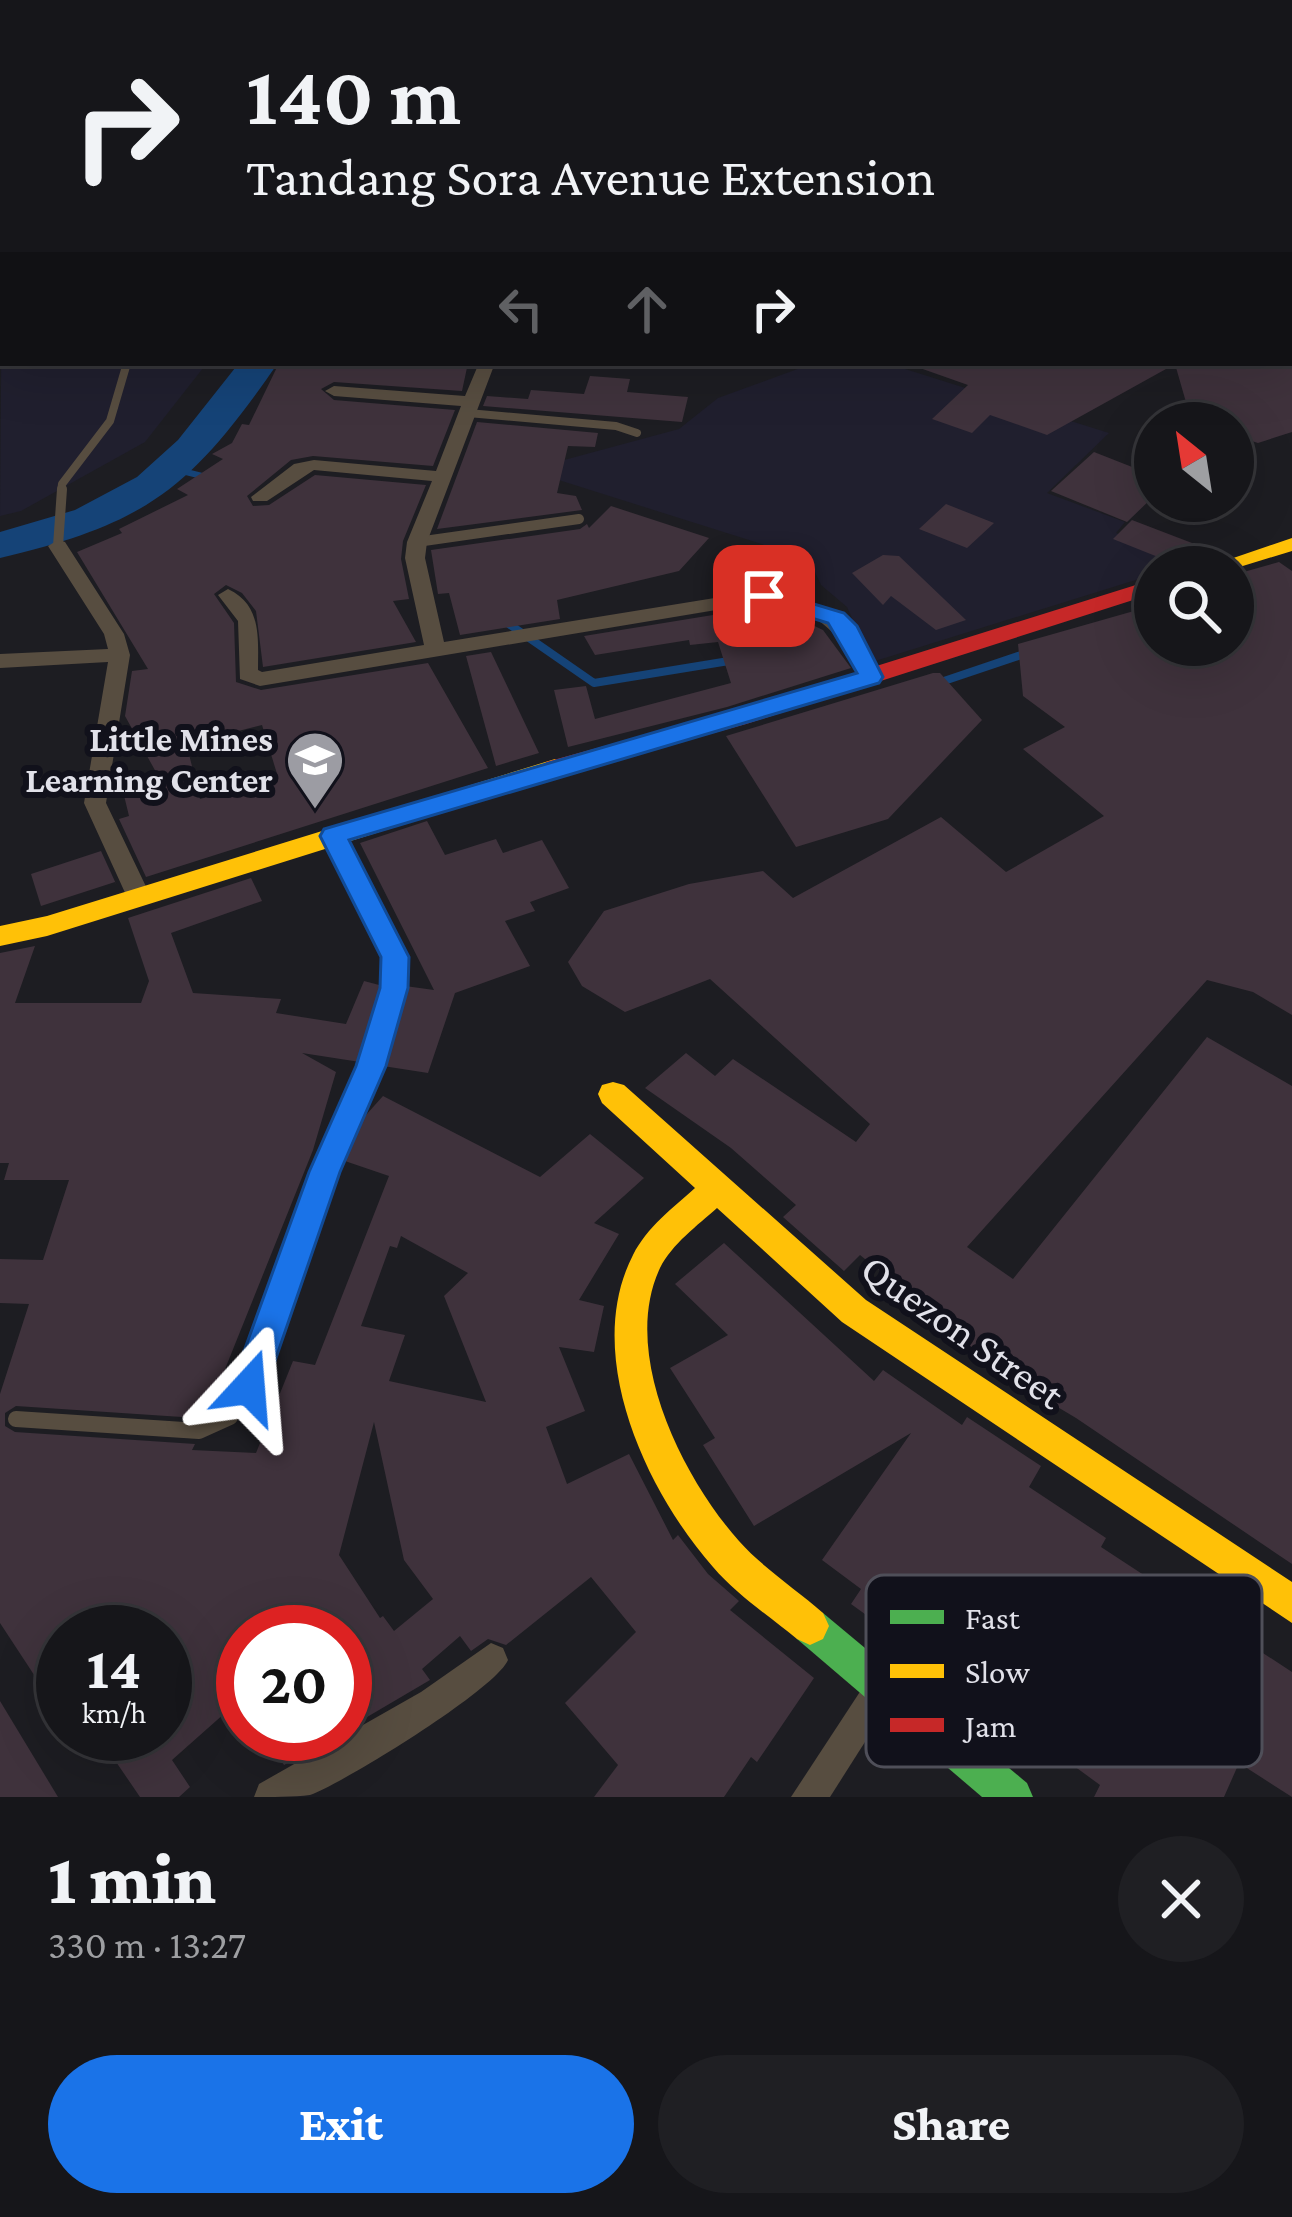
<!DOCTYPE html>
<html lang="en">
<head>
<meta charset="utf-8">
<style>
	:root { --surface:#16161a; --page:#1f1f23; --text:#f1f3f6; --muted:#9e9fa2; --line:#353539; --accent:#1a73e8 }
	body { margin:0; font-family:"Crimson Pro",serif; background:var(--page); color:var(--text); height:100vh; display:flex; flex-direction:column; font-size:45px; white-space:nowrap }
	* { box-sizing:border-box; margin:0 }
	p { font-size:39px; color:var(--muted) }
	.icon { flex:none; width:66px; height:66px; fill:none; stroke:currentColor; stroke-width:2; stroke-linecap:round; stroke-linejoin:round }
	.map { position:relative; height:1797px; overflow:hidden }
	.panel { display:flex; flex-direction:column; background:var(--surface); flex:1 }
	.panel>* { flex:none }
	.guide { position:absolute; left:0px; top:0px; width:1293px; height:366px; box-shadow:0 12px 48px #0002,0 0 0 3px var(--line); background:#16161a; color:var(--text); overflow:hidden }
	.needle { width:78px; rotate:330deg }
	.tools { position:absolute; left:1134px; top:402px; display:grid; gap:24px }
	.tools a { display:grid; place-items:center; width:120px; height:120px; border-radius:50%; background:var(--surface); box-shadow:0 12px 48px #0002,0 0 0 3px var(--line); font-size:60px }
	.speed { position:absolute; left:36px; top:1605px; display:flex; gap:24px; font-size:60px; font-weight:700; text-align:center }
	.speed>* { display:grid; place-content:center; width:156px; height:156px; border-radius:50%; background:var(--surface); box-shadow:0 12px 48px #0002,0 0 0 3px var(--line); line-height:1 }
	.speed small { font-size:30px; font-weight:400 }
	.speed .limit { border:18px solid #d22; background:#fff; color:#111 }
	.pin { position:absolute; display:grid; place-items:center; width:102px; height:102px; color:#fff; margin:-51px; border-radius:24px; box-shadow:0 6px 18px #0006 }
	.me { position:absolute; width:132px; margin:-66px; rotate:19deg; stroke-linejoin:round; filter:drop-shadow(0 0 9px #0008) }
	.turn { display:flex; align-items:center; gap:42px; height:252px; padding:0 48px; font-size:54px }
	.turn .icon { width:156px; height:156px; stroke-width:2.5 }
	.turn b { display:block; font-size:84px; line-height:102px }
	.lanes { display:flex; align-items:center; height:114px; padding:0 48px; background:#0003; justify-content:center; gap:60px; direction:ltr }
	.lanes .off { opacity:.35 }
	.round { display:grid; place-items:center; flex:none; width:126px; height:126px; border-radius:63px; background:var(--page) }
	.headline { display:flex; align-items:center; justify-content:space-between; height:204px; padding:0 48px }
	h1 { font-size:72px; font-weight:800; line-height:90px }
	.button { display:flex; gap:24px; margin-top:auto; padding:24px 48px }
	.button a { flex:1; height:138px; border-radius:72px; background:var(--accent); color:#fff; font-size:48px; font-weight:800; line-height:138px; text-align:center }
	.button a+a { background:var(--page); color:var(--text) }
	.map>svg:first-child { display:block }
	.built { fill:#201f2e }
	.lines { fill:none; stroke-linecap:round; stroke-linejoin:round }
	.stream-far1 { stroke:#154377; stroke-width:6 }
	.stream { stroke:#154377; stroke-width:8 }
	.river { fill:#154377; fill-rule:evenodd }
	.building { fill:#3f323c; fill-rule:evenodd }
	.lane-far3 { stroke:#574d40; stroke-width:8 }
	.lane-far2 { stroke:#574d40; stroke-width:10 }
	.lane-far1 { stroke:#574d40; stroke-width:14 }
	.lane { stroke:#574d40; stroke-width:16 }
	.street { fill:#574d40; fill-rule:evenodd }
	.fast { fill:#4caf50; fill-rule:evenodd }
	.slow { fill:#ffc107; fill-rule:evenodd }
	.jam { fill:#c62828; fill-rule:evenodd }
	.route { fill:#1a73e8; stroke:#114b97; stroke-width:3 }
	.labels { text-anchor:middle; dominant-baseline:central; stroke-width:12; stroke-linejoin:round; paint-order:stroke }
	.poi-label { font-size:36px; font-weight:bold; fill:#e1e1e9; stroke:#11111b; text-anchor:end }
	.near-street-label { font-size:42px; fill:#e1e1e9; stroke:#11111b }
	.key { fill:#11111b; stroke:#4f4f59; stroke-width:3 }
	.key-label { font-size:33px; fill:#e1e1e9 }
</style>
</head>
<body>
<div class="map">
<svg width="1292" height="1797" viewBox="0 0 1292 1797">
	<rect width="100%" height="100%" fill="#1d1d22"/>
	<!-- built -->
	<g class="built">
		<polygon points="3,126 3,363 207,363 145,442 21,511 0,516"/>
		<polygon points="814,363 886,363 1109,433 1047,493 1125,522 1116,533 1145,544 1156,534 1222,559 1185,567 1155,567 1155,574 872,662 847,607 821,585 809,559 527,470 679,429 718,398"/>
	</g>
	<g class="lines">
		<!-- stream-far1 -->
		<polyline class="stream-far1" points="174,469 210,478"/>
		<!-- stream -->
		<g class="stream">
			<polyline points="503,620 594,683 735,660"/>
			<polyline points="938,683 1030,652"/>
		</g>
		<!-- river -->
		<g class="river">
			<polygon points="317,0 351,0 353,3 319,3"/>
			<path d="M239 363H278C191 488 149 523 0 558V532L75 510 137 477 178 440Z"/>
		</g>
	</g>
	<!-- building -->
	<g class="building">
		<path d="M279 363H468L462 391 334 382 321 389 334 400 455 410 433 466 313 456 291 460 247 496 253 506 269 505 315 475 426 485 403 541 401 559 409 599 393 601 416 642 263 667 256 611 242 593 226 585 214 594 234 623 236 682 261 690 428 663 488 768 146 877 119 819 129 816 121 783 157 774 125 716 132 671 148 669 77 552 122 533 119 529 188 495 177 489 223 459 212 454 232 443 242 424 249 425ZM262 725 278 777 200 799 188 750 201 746 199 741Z"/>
		<polygon points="917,363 1292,363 1292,432 1258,443 1233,435 1233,423 1192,423 1175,364 1047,435 990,415 972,433 932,419 968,385 917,367"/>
		<polygon points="590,376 630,379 627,392 688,397 682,422 483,406 487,396 528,399 531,390 584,394"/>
		<polygon points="477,422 598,433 595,447 568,446 557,493 576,496 582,510 437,529"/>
		<polygon points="1094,452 1155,476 1155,495 1127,522 1051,491"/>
		<polygon points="946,504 994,523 967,548 919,529"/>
		<polygon points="611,506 709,538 679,571 557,600 560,619 460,635 449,593 438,594 431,550 580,529 587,524 589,528"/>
		<polygon points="1132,520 1205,548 1183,567 1113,539"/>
		<polygon points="883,555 899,556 966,620 936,630 891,596 883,605 852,573"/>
		<polygon points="1279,562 1292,571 1292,1015 1253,992 1207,980 967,1247 1013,1279 1207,1037 1292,1086 1292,1564 1076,1418 994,1369 997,1365 929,1317 932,1313 860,1255 844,1271 783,1217 796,1205 731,1148 645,1088 686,1053 715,1076 733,1059 856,1142 870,1124 710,979 625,1012 582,986 568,962 604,911 689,884 763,871 793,898 941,817 1006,872 1104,816 1023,749 1065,727 1023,696 1018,644 1155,605 1155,645 1233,645 1233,575"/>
		<polygon points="762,607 731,643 785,612 823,630 851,668 727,707 568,747 554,690 586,686 595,719 731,683 718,642 690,645 689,640 595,655 584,636"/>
		<polygon points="491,652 539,753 496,766 466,656"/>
		<polygon points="933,673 940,673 982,720 888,819 796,847 726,736"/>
		<polygon points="427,821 445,855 496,839 503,853 542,840 569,888 530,902 535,911 505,921 530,966 455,993 428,1073 383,1066 405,986 434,990 360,843"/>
		<polygon points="101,851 117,886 115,882 41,906 31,874"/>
		<path d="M251 878 262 901 171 933 193 993 281 999 276 1013 346 1024 364 981 383 986 360 1062 302 1053 336 1072 313 1150 207 1414 197 1418 16 1406 5 1413V1426L15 1432 195 1444 192 1450 256 1453 293 1361 315 1365 389 1176 342 1160 357 1125 383 1096 540 1177 590 1134 644 1178 594 1223 619 1234 579 1300 604 1306 594 1352 559 1347 585 1411 546 1427 567 1484 629 1454 673 1540 678 1535 708 1574 739 1601 730 1610 814 1678 757 1762 751 1757 724 1797H594L618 1765 565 1703 636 1632 591 1577 506 1645 488 1639 471 1651 460 1636 422 1669 430 1680 345 1730V1632H243V1697L172 1760 190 1787 179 1797H140L97 1734H165V1632H63V1719L0 1623V1394L29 1304 0 1303V1259L43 1260 69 1180H4L9 1163H0V953L35 946 15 1003H141L149 981 128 918ZM401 1236 468 1273 444 1296 486 1402 389 1381 405 1335 361 1326 390 1246 397 1248ZM374 1422 404 1560 433 1599 394 1631 383 1616 380 1618 339 1555Z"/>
		<path d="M724 1243 874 1381 883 1370 962 1425 967 1417 1041 1466 1029 1487 1106 1538 1101 1547 1292 1672V1797L1239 1763 1224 1797H1094L1100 1785 1010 1719 996 1744 916 1677 927 1659 851 1604 861 1589 822 1560 911 1433 754 1526 703 1445 715 1438 670 1368 728 1335 675 1284ZM1061 1626 1105 1657 1101 1663 1145 1694 1122 1741 1033 1677Z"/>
		<polygon points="0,1701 58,1797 0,1797"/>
		<polygon points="266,1734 338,1734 284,1765"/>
	</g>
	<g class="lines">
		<!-- lane-far3 -->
		<g class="lane-far3">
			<polyline points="0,223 3,217"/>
			<polyline points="468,413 616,426 637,433"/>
			<polyline points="61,492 62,484 110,421 127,363"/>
		</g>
		<!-- lane-far2 -->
		<g class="lane-far2">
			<polyline points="417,542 579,519"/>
			<polyline points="58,546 62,489"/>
		</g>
		<!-- lane-far1 -->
		<polyline class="lane-far1" points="293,1262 324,1172 371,1066 394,988 395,957 333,835"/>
		<!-- lane -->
		<polyline class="lane" points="16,1419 199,1431 230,1417 249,1387 294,1259"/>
		<!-- street -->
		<g class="street">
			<polygon points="79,0 92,0 94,3 81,3"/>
			<polygon points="892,0 905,0 890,3"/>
			<rect x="1095" y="0" width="12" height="3"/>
			<rect x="1160" y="0" width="12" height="3"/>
			<polygon points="1230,0 1242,0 1243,3 1231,3"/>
			<rect x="1290" y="9" width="2" height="8"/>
			<polygon points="1292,38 1292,46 1290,47 1290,39"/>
			<polygon points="0,85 3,86 3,94 0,93"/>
			<polygon points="3,116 3,125 0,126 0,117"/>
			<rect x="1290" y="181" width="2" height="9"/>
			<polygon points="1290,239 1292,240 1292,250 1290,249"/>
			<path d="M479 363H495L427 542 425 558 444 642 764 590 839 614 857 634 881 677 878 682H864C830 624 831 619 764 602L260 686 240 679 238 621 218 595 228 589C262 605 258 638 258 670L262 672 424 645 405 558 407 542 432 481 314 470 267 501H253L251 497 294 464 314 460 436 471 461 406 334 396 325 391 334 386 465 396Z"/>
			<polygon points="58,540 65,542 124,634 130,655 106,803 151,897 139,906 127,897 84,803 108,662 0,668 0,654 108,649 104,634 48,546"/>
			<path d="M491 1643 503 1648 508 1660C496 1689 344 1783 310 1795 294 1797 270 1797 254 1797L259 1784 421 1692Z"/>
			<polygon points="881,1673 893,1678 898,1690 830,1797 791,1797 869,1678"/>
		</g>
		<!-- fast -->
		<polygon class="fast" points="810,1607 823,1613 1027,1783 1033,1797 982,1797 797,1639 791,1626 797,1613"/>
		<!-- slow -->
		<g class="slow">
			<polygon points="1292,538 1292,551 1233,569 1207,567"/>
			<polygon points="555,759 567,768 564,774 47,936 0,946 0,926 47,916"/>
			<path d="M613 1082 624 1085 866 1300 1292 1582V1623L842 1322 717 1208C698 1225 672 1244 660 1268 620 1353 682 1477 739 1541 763 1568 796 1589 823 1613L829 1626 823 1639 810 1645 797 1639C769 1616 737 1595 713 1567 646 1491 582 1354 633 1255 647 1227 673 1208 695 1188L602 1103 598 1094 602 1085Z"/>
		</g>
		<!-- jam -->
		<polygon class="jam" points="1155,579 1155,593 746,724 555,777 543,768 546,762 729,712"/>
	</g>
	<!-- route -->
	<polygon class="route" points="764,589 844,613 857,626 883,677 879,683 349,840 409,957 408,988 386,1066 340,1172 266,1387 261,1399 249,1404 236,1399 231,1387 309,1172 356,1066 380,988 381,957 320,836 324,829 857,673 828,623 756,601 756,591"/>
	<!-- icons -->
	<defs>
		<g id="school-pin" transform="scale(3)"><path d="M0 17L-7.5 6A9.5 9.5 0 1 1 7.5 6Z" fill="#9c9ca3" stroke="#11111b"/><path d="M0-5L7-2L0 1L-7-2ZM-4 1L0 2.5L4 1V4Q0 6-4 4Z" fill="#fff"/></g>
	</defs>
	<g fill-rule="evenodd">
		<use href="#school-pin" x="315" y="760"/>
	</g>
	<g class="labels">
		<!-- poi labels -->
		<g class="poi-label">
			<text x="273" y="739">Little Mines<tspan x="273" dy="41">Learning Center</tspan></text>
		</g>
		<!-- near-street labels -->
		<g class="near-street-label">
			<text transform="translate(963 1331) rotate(35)">Quezon Street</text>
		</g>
	</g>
	<!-- legend -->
	<rect x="866" y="1575" width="396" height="192" rx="18" class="key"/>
	<rect x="890" y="1610" width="54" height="14" fill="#4caf50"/>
	<rect x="890" y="1664" width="54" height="14" fill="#ffc107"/>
	<rect x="890" y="1718" width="54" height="14" fill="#c62828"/>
	<g class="key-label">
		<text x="965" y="1629">Fast</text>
		<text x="965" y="1683">Slow</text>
		<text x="965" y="1737">Jam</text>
	</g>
</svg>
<div class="tools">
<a><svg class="needle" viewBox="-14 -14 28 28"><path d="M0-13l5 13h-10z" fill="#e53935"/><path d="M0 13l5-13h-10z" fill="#9e9fa2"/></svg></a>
<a><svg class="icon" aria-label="search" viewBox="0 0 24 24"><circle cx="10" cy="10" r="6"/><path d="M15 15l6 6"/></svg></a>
</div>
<div class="speed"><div>14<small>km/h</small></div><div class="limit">20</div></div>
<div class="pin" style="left:764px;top:596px;background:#d93025"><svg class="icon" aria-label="arrive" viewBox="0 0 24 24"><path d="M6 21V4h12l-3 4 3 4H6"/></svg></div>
<svg class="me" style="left:249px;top:1387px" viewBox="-20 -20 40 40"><path d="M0-17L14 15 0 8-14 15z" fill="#1a73e8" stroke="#fff" stroke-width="4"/></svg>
<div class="guide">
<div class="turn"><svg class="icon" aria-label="right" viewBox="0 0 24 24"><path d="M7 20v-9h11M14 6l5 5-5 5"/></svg><div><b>140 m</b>Tandang Sora Avenue Extension</div></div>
<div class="lanes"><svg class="icon off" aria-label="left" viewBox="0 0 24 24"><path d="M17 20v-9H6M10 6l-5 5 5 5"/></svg><svg class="icon off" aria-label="ahead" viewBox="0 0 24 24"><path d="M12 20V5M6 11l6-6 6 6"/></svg><svg class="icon" aria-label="right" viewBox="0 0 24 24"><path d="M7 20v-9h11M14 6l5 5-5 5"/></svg></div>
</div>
</div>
<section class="panel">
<div class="headline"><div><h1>1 min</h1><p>330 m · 13:27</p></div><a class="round"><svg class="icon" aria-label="close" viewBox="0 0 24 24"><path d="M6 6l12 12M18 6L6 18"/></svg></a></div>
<div class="button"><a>Exit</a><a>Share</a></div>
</section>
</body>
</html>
